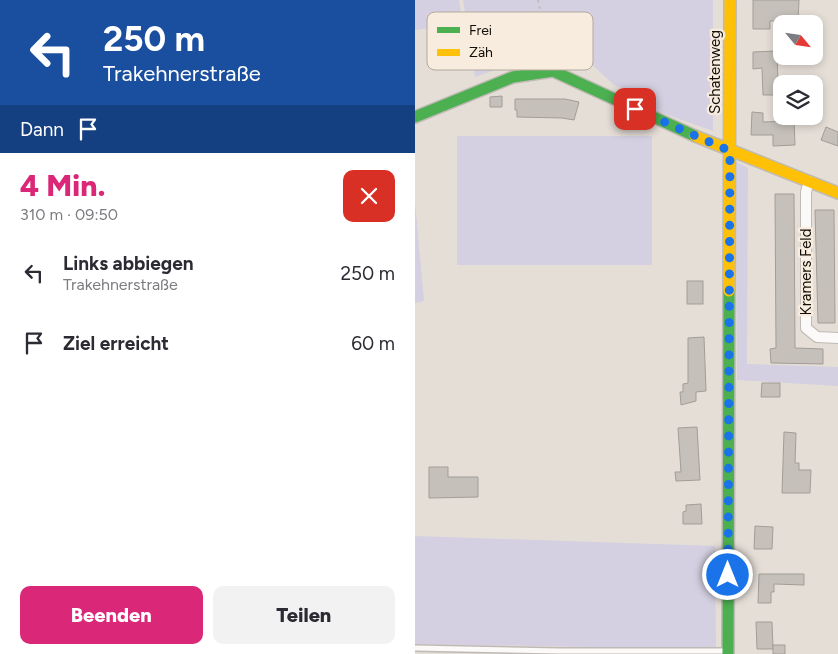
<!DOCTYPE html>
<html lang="de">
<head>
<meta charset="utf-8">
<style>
	:root { --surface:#fff; --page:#f2f2f3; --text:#2b2b33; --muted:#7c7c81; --accent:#db2777 }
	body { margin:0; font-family:Figtree,sans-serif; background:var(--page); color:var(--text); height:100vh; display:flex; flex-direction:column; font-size:19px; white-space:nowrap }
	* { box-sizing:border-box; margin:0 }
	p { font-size:16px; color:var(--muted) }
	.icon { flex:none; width:28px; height:28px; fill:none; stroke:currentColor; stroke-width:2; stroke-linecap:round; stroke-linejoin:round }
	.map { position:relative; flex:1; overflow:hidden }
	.details { display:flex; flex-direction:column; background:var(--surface); width:415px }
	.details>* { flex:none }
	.top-card { background:#1a4fa0; color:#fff; overflow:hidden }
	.needle { width:32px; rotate:119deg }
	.buttons { position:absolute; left:358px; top:15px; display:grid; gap:10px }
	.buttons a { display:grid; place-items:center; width:50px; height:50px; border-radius:10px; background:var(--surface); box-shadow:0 2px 8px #0003; font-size:25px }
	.pin { position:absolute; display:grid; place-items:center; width:42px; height:42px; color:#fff; margin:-21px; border-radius:10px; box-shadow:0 2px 8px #0006 }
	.me { position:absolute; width:55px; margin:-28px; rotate:0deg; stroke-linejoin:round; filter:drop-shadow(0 0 4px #0008) }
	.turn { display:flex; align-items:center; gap:18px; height:105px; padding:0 20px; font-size:22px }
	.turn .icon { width:65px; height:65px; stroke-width:2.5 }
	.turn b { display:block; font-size:35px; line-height:42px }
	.then { display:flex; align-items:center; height:48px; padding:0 20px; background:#0003; gap:10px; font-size:19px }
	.round { display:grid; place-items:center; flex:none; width:52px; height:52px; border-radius:10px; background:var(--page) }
	.headline { display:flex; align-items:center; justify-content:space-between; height:85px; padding:0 20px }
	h1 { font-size:30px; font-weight:800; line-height:38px; color:var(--accent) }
	.button { display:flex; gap:10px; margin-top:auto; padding:10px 20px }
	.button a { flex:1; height:58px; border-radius:10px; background:var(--accent); color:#fff; font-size:20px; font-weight:800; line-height:58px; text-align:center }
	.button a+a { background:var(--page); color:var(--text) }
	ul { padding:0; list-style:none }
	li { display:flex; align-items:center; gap:15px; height:70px; padding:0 20px }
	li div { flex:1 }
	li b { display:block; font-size:19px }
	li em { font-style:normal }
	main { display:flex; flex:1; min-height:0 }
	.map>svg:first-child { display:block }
	.green { fill:#d4d0e1 }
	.building { fill:#c5c0ba; stroke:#a29d97 }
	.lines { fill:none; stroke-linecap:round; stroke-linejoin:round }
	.lane-casing { stroke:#bfbab5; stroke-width:8 }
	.street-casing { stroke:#bfbab5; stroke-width:12 }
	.fast-casing { stroke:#bfbab5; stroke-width:14 }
	.slow-casing { stroke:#bfbab5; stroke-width:14 }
	.path { stroke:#c0bebb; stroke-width:2; stroke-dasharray:2.5 4; stroke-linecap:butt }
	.lane { stroke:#fbfaf9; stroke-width:5 }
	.street { stroke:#fbfaf9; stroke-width:10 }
	.fast { stroke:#4caf50; stroke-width:11 }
	.slow { stroke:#ffc107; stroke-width:11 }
	.route { stroke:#1a73e8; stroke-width:9; stroke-dasharray:0 16.2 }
	.labels { text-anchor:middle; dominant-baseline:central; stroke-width:4.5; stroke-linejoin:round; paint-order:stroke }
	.street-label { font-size:15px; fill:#120e09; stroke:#f8ecde }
	.key { fill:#f8ecde; stroke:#b3a99e; stroke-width:1 }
	.key-label { font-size:14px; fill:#120e09 }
</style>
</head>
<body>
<main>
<section class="details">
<div class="top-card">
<div class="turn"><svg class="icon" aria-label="left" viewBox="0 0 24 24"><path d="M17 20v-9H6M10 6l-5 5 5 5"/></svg><div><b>250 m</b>Trakehnerstraße</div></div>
<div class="then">Dann<svg class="icon" aria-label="arrive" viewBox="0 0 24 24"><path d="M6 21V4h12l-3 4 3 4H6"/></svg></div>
</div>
<div class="headline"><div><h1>4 Min.</h1><p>310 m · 09:50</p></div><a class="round" style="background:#d93025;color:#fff"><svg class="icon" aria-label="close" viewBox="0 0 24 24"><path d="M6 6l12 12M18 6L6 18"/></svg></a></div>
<ul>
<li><svg class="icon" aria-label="left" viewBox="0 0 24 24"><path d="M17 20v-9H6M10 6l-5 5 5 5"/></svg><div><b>Links abbiegen</b><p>Trakehnerstraße</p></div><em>250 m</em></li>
<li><svg class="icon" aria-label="arrive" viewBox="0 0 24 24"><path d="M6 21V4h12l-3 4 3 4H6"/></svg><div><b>Ziel erreicht</b></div><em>60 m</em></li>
</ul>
<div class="button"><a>Beenden</a><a>Teilen</a></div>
</section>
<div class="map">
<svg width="423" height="654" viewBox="0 0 423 654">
	<rect width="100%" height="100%" fill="#e5ded7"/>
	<!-- green -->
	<g class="green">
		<polygon points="0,0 44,0 48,24 0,30"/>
		<polygon points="48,0 298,0 298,131 239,110 233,97 199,85 159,48 132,52 60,77"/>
		<rect x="42" y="136" width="195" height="129"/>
		<polygon points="320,161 333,168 332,364 423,367 423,386 322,380"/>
		<polygon points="0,202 9,301 0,303"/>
		<polygon points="0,536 300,546 301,647 287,649 0,644"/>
	</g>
	<!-- building -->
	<g class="building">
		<polygon points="338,0 384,0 383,21 355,21 355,29 338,29"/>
		<polygon points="362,51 363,82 360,82 361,95 348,95 347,68 338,69 338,52"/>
		<polygon points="87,96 87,107 75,107 75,97"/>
		<polygon points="100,99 150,99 164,102 159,120 147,118 102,117 102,110 100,110"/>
		<polygon points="337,112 348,113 348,122 379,121 380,145 358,146 358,135 336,135"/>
		<polygon points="411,127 423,132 423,146 406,140"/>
		<polygon points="360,194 379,194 380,348 408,349 408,364 356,363 355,349 361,348"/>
		<polygon points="400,210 419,210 420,323 403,323"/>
		<rect x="272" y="281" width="16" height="23"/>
		<polygon points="289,337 291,391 281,392 281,401 266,405 265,392 268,392 268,384 273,383 273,338"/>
		<polygon points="347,383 365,383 365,397 346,397"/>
		<polygon points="282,427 285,480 261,481 260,472 266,472 263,428"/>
		<polygon points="369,432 381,433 380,463 384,463 384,470 396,470 395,493 367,493"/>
		<polygon points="14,467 33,467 33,477 63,477 63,497 14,498"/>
		<polygon points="286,504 287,524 268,524 268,512 271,511 271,505"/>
		<polygon points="340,526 358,527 357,549 339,549"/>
		<polygon points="344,574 389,574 389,585 359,584 359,592 356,592 356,603 343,603"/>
		<polygon points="341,622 357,622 358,649 342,649"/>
		<rect x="358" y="645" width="12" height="9"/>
	</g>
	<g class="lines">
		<!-- lane casing -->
		<g class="lane-casing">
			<polyline id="lane" points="0,648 144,651 312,651"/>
		</g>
		<!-- street casing -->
		<g class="street-casing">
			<polyline id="street" points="394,181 391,192 391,328 402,337 423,338"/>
		</g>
		<!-- fast casing -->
		<g class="fast-casing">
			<g id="fast">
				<polyline points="0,117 98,77 138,71 280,136"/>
				<polyline points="313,654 314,291"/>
			</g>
		</g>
		<!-- slow casing -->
		<g class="slow-casing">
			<g id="slow">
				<polyline points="280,136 423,193"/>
				<polyline points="314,291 315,0"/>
			</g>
		</g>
		<!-- path -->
		<g class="path">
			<polyline points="123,0 135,59"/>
			<polyline points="129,26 158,21 165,24 167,23"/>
		</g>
		<!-- lane -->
		<use href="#lane" class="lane"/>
		<!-- street -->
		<use href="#street" class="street"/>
		<!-- fast -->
		<use href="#fast" class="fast"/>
		<!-- slow -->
		<use href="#slow" class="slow"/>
	</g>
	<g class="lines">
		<!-- route -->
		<polyline class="route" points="220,109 315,151 313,575"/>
	</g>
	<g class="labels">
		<!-- street labels -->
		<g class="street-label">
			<text transform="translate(300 72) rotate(-90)">Schatenweg</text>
			<text transform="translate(391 272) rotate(-90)">Kramers Feld</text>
		</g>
	</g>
	<!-- legend -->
	<rect x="12" y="12" width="166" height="58" rx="8" class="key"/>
	<rect x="22" y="27" width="23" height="6" fill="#4caf50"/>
	<rect x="22" y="49" width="23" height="7" fill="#ffc107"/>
	<g class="key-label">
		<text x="54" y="35">Frei</text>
		<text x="54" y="57">Zäh</text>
	</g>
</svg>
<div class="buttons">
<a><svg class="needle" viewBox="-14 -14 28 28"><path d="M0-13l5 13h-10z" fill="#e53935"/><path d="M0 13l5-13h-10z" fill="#7c7c81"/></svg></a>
<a><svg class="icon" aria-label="layers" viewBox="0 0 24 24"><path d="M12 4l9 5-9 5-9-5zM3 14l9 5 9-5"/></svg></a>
</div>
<div class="pin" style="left:220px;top:109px;background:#d93025"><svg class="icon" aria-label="arrive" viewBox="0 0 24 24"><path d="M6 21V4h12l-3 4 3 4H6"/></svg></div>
<svg class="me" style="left:313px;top:575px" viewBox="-20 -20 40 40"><circle r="17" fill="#1a73e8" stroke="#fff" stroke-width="3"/><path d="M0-11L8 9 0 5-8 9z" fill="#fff"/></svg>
</div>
</main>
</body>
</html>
